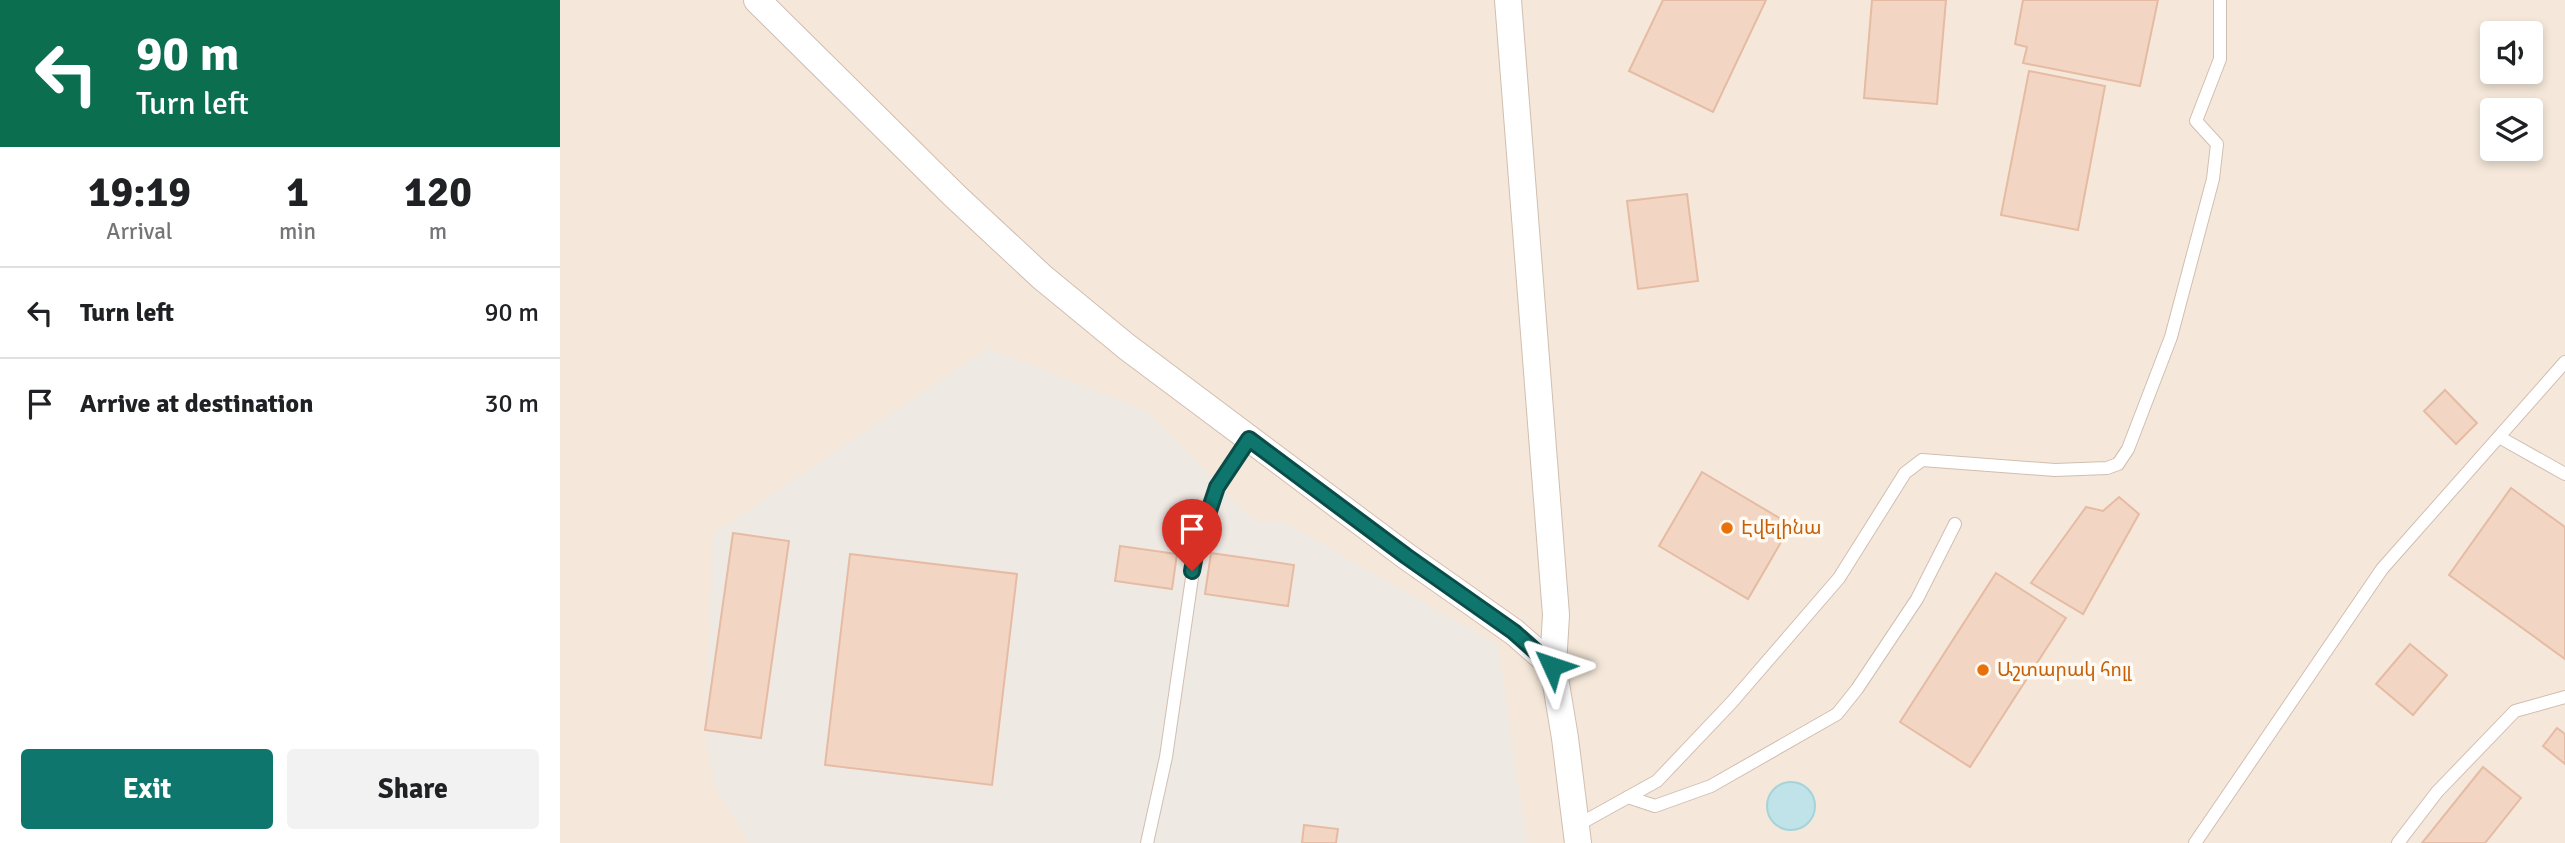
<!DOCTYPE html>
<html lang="en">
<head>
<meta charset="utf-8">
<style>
	:root { --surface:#fff; --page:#f2f2f2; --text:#202124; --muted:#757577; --line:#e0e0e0; --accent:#0f766e }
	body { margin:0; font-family:Signika,"Noto Sans Armenian",sans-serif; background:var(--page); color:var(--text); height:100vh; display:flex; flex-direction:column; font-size:26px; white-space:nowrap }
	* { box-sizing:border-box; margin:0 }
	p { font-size:23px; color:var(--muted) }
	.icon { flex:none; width:38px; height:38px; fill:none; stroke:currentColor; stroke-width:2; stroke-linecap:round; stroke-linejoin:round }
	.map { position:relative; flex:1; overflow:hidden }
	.side { display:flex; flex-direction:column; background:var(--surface); width:560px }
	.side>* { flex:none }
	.hud { background:#0b6e4f; color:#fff; overflow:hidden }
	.controls { position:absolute; left:1920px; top:21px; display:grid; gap:14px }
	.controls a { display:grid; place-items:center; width:63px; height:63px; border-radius:7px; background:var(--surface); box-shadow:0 4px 10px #0003; font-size:35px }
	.pin { position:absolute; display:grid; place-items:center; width:60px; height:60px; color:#fff; margin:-72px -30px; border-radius:50% 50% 50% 0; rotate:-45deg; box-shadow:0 0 7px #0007 }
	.pin .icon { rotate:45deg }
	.me { position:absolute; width:77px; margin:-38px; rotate:312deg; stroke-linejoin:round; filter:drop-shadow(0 0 5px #0008) }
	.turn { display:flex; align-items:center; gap:24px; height:147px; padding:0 21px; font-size:32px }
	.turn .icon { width:91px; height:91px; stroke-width:2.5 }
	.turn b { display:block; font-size:49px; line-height:60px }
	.eta { display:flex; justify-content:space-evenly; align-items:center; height:119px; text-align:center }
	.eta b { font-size:42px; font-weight:700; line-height:49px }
	.primary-button { display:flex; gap:14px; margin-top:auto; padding:14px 21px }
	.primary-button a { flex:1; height:80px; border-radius:7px; background:var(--accent); color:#fff; font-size:28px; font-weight:700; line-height:80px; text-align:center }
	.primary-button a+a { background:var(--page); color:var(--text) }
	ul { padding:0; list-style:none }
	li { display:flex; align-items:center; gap:21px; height:91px; padding:0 21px; border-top:2px solid var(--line) }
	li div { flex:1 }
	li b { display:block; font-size:26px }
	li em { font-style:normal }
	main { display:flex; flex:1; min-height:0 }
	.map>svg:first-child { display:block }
	.residential { fill:#f5e8da; fill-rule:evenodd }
	.industrial { fill:#efe9e4 }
	.water { fill:#bfe3e8; stroke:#a5d3da; stroke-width:2 }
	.building { fill:#f3d5c3; stroke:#e6bba3; stroke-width:2 }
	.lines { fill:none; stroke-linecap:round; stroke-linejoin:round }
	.service-casing { stroke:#d1beb0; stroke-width:14 }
	.minor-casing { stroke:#d1beb0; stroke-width:28 }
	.service { stroke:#fff; stroke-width:12 }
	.minor { stroke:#fff; stroke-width:26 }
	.route-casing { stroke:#0a4d48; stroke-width:18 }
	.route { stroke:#0f766e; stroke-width:12 }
	.food-dot { fill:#e8710a; stroke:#fffaf3; stroke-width:2.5 }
	.labels { text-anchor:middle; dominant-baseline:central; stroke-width:7; stroke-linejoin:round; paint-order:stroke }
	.food-label { font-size:19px; fill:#c56008; stroke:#fffaf3; text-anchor:start }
</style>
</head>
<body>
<main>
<section class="side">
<div class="hud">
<div class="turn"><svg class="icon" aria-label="left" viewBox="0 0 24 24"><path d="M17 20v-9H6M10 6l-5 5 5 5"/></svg><div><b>90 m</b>Turn left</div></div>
</div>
<div class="eta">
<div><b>19:19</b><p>Arrival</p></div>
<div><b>1</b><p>min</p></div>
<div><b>120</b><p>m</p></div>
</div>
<ul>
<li><svg class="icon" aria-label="left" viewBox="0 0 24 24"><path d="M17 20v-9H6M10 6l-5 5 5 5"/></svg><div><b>Turn left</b></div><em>90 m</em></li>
<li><svg class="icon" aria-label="arrive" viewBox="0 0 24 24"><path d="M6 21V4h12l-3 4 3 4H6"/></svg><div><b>Arrive at destination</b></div><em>30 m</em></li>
</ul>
<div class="primary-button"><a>Exit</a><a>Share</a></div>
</section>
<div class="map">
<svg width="2005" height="843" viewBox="0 0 2005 843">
	<rect width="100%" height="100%" fill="#fdf6ec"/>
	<!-- residential -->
	<path class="residential" d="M0 0H2005V843H0ZM1932 33H1970V72H1932ZM1932 110H1970V149H1932Z"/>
	<!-- industrial -->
	<polygon class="industrial" points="428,348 587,411 693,520 724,522 938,645 967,843 189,843 155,787 145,730 153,534"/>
	<!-- water -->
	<circle class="water" cx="1231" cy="806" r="24"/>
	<!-- building -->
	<g class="building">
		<polygon points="1103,0 1206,0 1153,112 1069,71"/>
		<polygon points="1312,0 1386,0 1377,104 1304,98"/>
		<polygon points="1463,0 1598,0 1580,86 1463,63 1467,47 1455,44"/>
		<polygon points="1469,71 1545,86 1518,230 1441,215"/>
		<polygon points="1127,194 1138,281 1078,289 1067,201"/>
		<polygon points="1885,390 1917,423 1896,444 1864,411"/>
		<polygon points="1142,472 1231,525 1188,599 1099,546"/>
		<polygon points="1951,488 2005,527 2005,659 1889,575"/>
		<polygon points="1559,497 1579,514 1523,614 1471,583 1526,507 1543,511"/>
		<polygon points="173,533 229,541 201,738 145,730"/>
		<polygon points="560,546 617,554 612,589 555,581"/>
		<polygon points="651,553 734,565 728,606 645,594"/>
		<polygon points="290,554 457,574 432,785 265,765"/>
		<polygon points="1436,573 1506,618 1410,767 1340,722"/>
		<polygon points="1850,644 1887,675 1853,715 1816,684"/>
		<polygon points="1997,728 2005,734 2005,764 1983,746"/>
		<polygon points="1923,767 1961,798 1925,843 1862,843"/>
		<polygon points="744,825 778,829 776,843 742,843"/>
	</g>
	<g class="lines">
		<!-- service casing -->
		<g class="service-casing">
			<g id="service">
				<polyline points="1939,437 2005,474"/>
				<polyline points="1068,797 1095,806 1151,786 1277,714 1297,689 1357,599 1395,524"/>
				<polyline points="1016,826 1097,781 1172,702 1279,578 1345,473 1362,460 1495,470 1547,468 1558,464 1568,449 1611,337 1653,179 1657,144 1636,121 1660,59 1660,0"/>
				<polyline points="587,843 606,757 636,550 657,487 689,439"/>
				<polyline points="1635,843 1822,569 2005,362"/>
				<polyline points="1838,843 1877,792 1955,711 2005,697"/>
			</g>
		</g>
		<!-- minor casing -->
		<g class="minor-casing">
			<g id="minor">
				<polyline points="197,0 395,196 482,277 567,347 846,556 954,632 993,666"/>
				<polyline points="948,0 996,615 993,666 1005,738 1018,843"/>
			</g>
		</g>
		<!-- service -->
		<use href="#service" class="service"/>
		<!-- minor -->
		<use href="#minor" class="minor"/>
	</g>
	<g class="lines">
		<!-- route casing -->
		<g class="route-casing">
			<polyline id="route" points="632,571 636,550 657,487 689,439 846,556 954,632 992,666"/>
		</g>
		<!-- route -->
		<use href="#route" class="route"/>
	</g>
	<!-- markers -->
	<g class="food-dot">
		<circle cx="1167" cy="528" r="7"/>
		<circle cx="1423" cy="670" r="7"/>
	</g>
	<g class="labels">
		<!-- food labels -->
		<g class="food-label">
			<text x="1181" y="528">Էվելինա</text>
			<text x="1437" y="670">Աշտարակ հոլլ</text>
		</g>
	</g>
</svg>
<div class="controls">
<a><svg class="icon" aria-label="sound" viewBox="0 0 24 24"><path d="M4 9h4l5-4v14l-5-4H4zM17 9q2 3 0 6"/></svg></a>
<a><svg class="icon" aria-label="layers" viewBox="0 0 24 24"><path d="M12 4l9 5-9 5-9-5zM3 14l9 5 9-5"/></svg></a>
</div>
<div class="pin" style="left:632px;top:571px;background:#d93025"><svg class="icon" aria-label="arrive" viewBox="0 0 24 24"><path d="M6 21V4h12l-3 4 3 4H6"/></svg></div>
<svg class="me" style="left:992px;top:666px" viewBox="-20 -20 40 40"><path d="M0-17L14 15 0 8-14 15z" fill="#0f766e" stroke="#fff" stroke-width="4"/></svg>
</div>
</main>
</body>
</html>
